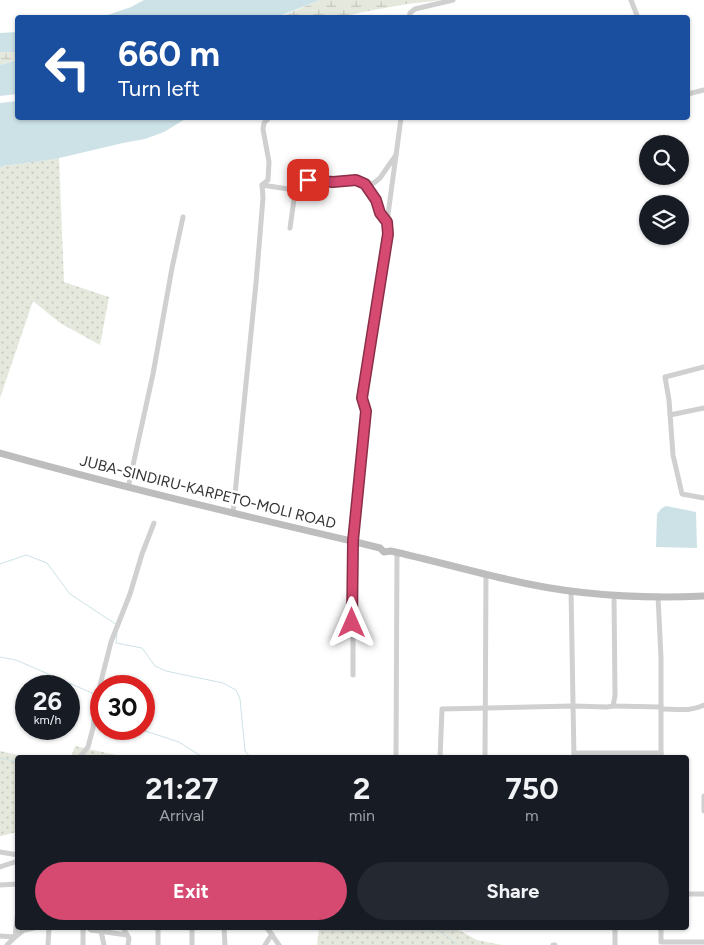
<!DOCTYPE html>
<html lang="en">
<head>
<meta charset="utf-8">
<style>
	:root { --surface:#171b24; --page:#242831; --text:#f1f3f6; --muted:#9ea1a6; --accent:#d64970 }
	body { margin:0; font-family:Figtree,sans-serif; background:var(--page); color:var(--text); height:100vh; display:flex; flex-direction:column; font-size:19px; white-space:nowrap }
	* { box-sizing:border-box; margin:0 }
	p { font-size:16px; color:var(--muted) }
	.icon { flex:none; width:28px; height:28px; fill:none; stroke:currentColor; stroke-width:2; stroke-linecap:round; stroke-linejoin:round }
	.map { position:relative; flex:1; overflow:hidden }
	.sheet { position:absolute; left:15px; top:755px; width:674px; height:175px; display:flex; flex-direction:column; background:var(--surface); border-radius:5px; box-shadow:0 1px 4px #0004 }
	.sheet>* { flex:none }
	.guide { position:absolute; left:15px; top:15px; width:675px; height:105px; border-radius:5px; box-shadow:0 1px 4px #0004; background:#1a4fa0; color:#fff; overflow:hidden }
	.controls { position:absolute; left:639px; top:135px; display:grid; gap:10px }
	.controls a { display:grid; place-items:center; width:50px; height:50px; border-radius:50%; background:var(--surface); box-shadow:0 1px 4px #0004; font-size:25px }
	.speed { position:absolute; left:15px; top:675px; display:flex; gap:10px; font-size:25px; font-weight:700; text-align:center }
	.speed>* { display:grid; place-content:center; width:65px; height:65px; border-radius:50%; background:var(--surface); box-shadow:0 1px 4px #0004; line-height:1 }
	.speed small { font-size:12px; font-weight:400 }
	.speed .limit { border:8px solid #d22; background:#fff; color:#111 }
	.pin { position:absolute; display:grid; place-items:center; width:42px; height:42px; color:#fff; margin:-21px; border-radius:10px; box-shadow:0 2px 8px #0006 }
	.me { position:absolute; width:55px; margin:-28px; rotate:0deg; stroke-linejoin:round; filter:drop-shadow(0 0 4px #0008) }
	.turn { display:flex; align-items:center; gap:18px; height:105px; padding:0 20px; font-size:22px }
	.turn .icon { width:65px; height:65px; stroke-width:2.5 }
	.turn b { display:block; font-size:35px; line-height:42px }
	.eta { display:flex; justify-content:space-evenly; align-items:center; height:85px; text-align:center }
	.eta b { font-size:30px; font-weight:700; line-height:35px }
	.action { display:flex; gap:10px; margin-top:auto; padding:10px 20px }
	.action a { flex:1; height:58px; border-radius:30px; background:var(--accent); color:#fff; font-size:20px; font-weight:700; line-height:58px; text-align:center }
	.action a+a { background:var(--page); color:var(--text) }
	.map>svg:first-child { display:block }
	.grass { fill:url(#grass-dots) }
	.wetland { fill:url(#wetland-marsh) }
	.water { fill:#cce2e7 }
	.lines { fill:none; stroke-linecap:round; stroke-linejoin:round }
	.stream { stroke:#cce2e7; stroke-width:1 }
	.minor { stroke:#d0d0d0; stroke-width:5 }
	.secondary { stroke:#bdbdbd; stroke-width:7 }
	.route-casing { stroke:#8b2f49; stroke-width:12 }
	.route { stroke:#d64970; stroke-width:9 }
	.labels { text-anchor:middle; dominant-baseline:central; stroke-width:5; stroke-linejoin:round; paint-order:stroke }
	.street-label { font-size:15px; fill:#333; stroke:#fff }
</style>
</head>
<body>
<div class="map">
<svg width="704" height="945" viewBox="0 0 704 945">
	<defs>
		<pattern id="grass-dots" width="8" height="8" patternUnits="userSpaceOnUse" patternTransform="scale(1.25)"><rect width="8" height="8" fill="#e5e9dd"/><path d="M2 2h.1M6 6h.1" fill="none" stroke="#c5c8be" stroke-width="1.8" stroke-linecap="round"/></pattern>
		<pattern id="wetland-marsh" width="20" height="14" patternUnits="userSpaceOnUse" patternTransform="scale(1.25)"><rect width="20" height="14" fill="#e5e9dd"/><path d="M1 5h8M5 5V1M11 12h8M15 12V8" fill="none" stroke="#c5c8be"/></pattern>
	</defs>
	<rect width="100%" height="100%" fill="#fff"/>
	<!-- grass -->
	<g class="grass">
		<polygon points="59,158 64,282 109,297 100,345 60,323 33,301 0,398 0,168 3,166"/>
		<polygon points="75,746 125,757 71,758"/>
		<polygon points="0,751 27,757 18,758 17,832 1,836 0,836"/>
		<polygon points="319,928 455,928 477,940 502,945 317,945"/>
	</g>
	<!-- wetland -->
	<g class="wetland">
		<polygon points="320,0 443,0 407,4 358,13 346,17 277,18"/>
		<polygon points="0,52 17,52 17,60 0,65"/>
	</g>
	<!-- water -->
	<g class="water">
		<polygon points="144,0 320,0 277,17 102,17 131,7"/>
		<polygon points="17,32 17,52 0,52 0,33"/>
		<polygon points="17,60 17,94 0,96 0,65"/>
		<polygon points="17,101 18,118 187,118 164,132 145,139 123,143 55,159 3,166 0,168 0,103"/>
		<polygon points="666,506 696,512 697,548 656,547 657,514 662,508"/>
	</g>
	<g class="lines">
		<!-- stream -->
		<g class="stream">
			<polyline points="0,564 26,555 47,563 70,594 117,625"/>
			<polyline points="117,633 116,643 142,648 155,666 166,671 223,683 236,690 240,699 245,751 251,758"/>
			<polyline points="0,657 16,660 92,693 96,696"/>
			<polyline points="139,729 179,742 204,758"/>
			<polyline points="0,758 18,762"/>
			<polyline points="435,928 458,945"/>
		</g>
		<!-- minor -->
		<g class="minor">
			<polyline points="631,0 638,18"/>
			<polyline points="409,18 410,13 415,9 453,0"/>
			<polyline points="688,94 704,90"/>
			<polyline points="365,184 376,200 381,213 387,222"/>
			<polyline points="262,185 288,189 297,178 318,182 333,182 356,180 365,184 374,183 380,178 396,155"/>
			<polyline points="290,228 297,178 296,166"/>
			<polyline points="704,367 665,377 669,400 673,455 682,494 704,498"/>
			<polyline points="670,415 704,408"/>
			<polyline points="128,488 153,374 172,268 183,217"/>
			<polyline points="233,514 256,283 263,198 262,185 268,180 269,162 263,129 264,123 269,118"/>
			<polyline points="571,591 574,758"/>
			<polyline points="658,596 661,658 661,758"/>
			<polyline points="353,675 353,541 366,411 362,397 388,234 387,222 401,118"/>
			<polyline points="613,706 661,707"/>
			<path d="M661 709C675 709 691 712 704 705"/>
			<polyline points="574,753 661,753"/>
			<polyline points="79,758 88,747 93,728 97,697 111,642 130,594 142,554 154,523"/>
			<polyline points="396,758 397,552"/>
			<polyline points="440,758 442,709 573,706 607,707 613,706 615,696 614,595"/>
			<polyline points="485,758 486,574"/>
			<polyline points="704,796 704,811"/>
			<polyline points="0,852 18,855"/>
			<polyline points="0,867 18,861"/>
			<polyline points="0,885 18,884"/>
			<polyline points="686,894 704,894"/>
			<polyline points="89,928 91,930 127,935"/>
			<polyline points="123,928 129,938 128,945"/>
			<polyline points="224,928 225,945"/>
			<polyline points="267,928 279,945"/>
			<polyline points="661,928 661,942 704,942"/>
			<polyline points="101,931 104,945"/>
			<polyline points="0,936 15,937 24,930 34,928"/>
			<polyline points="7,945 15,937 18,909"/>
			<polyline points="48,945 49,928"/>
			<polyline points="83,945 83,928"/>
			<polyline points="158,945 158,928"/>
			<polyline points="192,945 192,928"/>
			<polyline points="265,945 272,934"/>
			<polyline points="553,945 555,945"/>
			<polyline points="615,945 615,928"/>
		</g>
		<!-- secondary -->
		<path class="secondary" d="M0 453C119 486 239 515 360 543L380 548 384 552 391 551C431 560 470 571 510 580 573 595 639 599 704 596"/>
	</g>
	<g class="lines">
		<!-- route casing -->
		<g class="route-casing">
			<polyline id="route" points="308,180 333,182 356,180 365,184 376,200 380,213 387,222 388,234 362,398 366,411 353,541 352,623"/>
		</g>
		<!-- route -->
		<use href="#route" class="route"/>
	</g>
	<g class="labels">
		<!-- street labels -->
		<g class="street-label">
			<text transform="translate(208 492) rotate(14)">JUBA-SINDIRU-KARPETO-MOLI ROAD</text>
		</g>
	</g>
</svg>
<div class="controls">
<a><svg class="icon" aria-label="search" viewBox="0 0 24 24"><circle cx="10" cy="10" r="6"/><path d="M15 15l6 6"/></svg></a>
<a><svg class="icon" aria-label="layers" viewBox="0 0 24 24"><path d="M12 4l9 5-9 5-9-5zM3 14l9 5 9-5"/></svg></a>
</div>
<div class="speed"><div>26<small>km/h</small></div><div class="limit">30</div></div>
<div class="pin" style="left:308px;top:180px;background:#d93025"><svg class="icon" aria-label="arrive" viewBox="0 0 24 24"><path d="M6 21V4h12l-3 4 3 4H6"/></svg></div>
<svg class="me" style="left:352px;top:623px" viewBox="-20 -20 40 40"><path d="M0-17L14 15 0 8-14 15z" fill="#d64970" stroke="#fff" stroke-width="4"/></svg>
<div class="guide">
<div class="turn"><svg class="icon" aria-label="left" viewBox="0 0 24 24"><path d="M17 20v-9H6M10 6l-5 5 5 5"/></svg><div><b>660 m</b>Turn left</div></div>
</div>
<section class="sheet">
<div class="eta">
<div><b>21:27</b><p>Arrival</p></div>
<div><b>2</b><p>min</p></div>
<div><b>750</b><p>m</p></div>
</div>
<div class="action"><a>Exit</a><a>Share</a></div>
</section>
</div>
</body>
</html>
